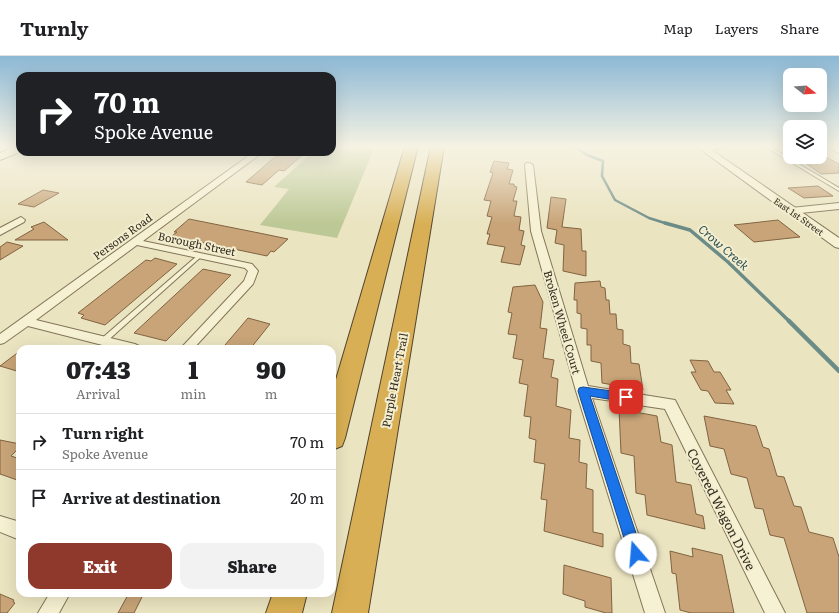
<!DOCTYPE html>
<html lang="en">
<head>
<meta charset="utf-8">
<style>
	:root { --surface:#fff; --page:#f2f2f2; --text:#202124; --muted:#757577; --line:#e0e0e0; --accent:#8f392c }
	body { margin:0; font-family:Literata,serif; background:var(--page); color:var(--text); height:100vh; display:flex; flex-direction:column; font-size:15px; white-space:nowrap }
	* { box-sizing:border-box; margin:0 }
	p { font-size:13px; color:var(--muted) }
	.icon { flex:none; width:22px; height:22px; fill:none; stroke:currentColor; stroke-width:2; stroke-linecap:round; stroke-linejoin:round }
	.map { position:relative; flex:1; overflow:hidden }
	.sheet { position:absolute; left:16px; top:289px; width:320px; height:252px; display:flex; flex-direction:column; background:var(--surface); border-radius:12px; box-shadow:0 4px 16px #0002 }
	.sheet>* { flex:none }
	.hud { position:absolute; left:16px; top:16px; width:320px; height:84px; border-radius:12px; box-shadow:0 4px 16px #0002; background:#202124; color:#fff; overflow:hidden }
	.needle { width:26px; rotate:107deg }
	.buttons { position:absolute; left:783px; top:12px; display:grid; gap:8px }
	.buttons a { display:grid; place-items:center; width:44px; height:44px; border-radius:8px; background:var(--surface); box-shadow:0 4px 16px #0002; font-size:20px }
	.pin { position:absolute; display:grid; place-items:center; width:34px; height:34px; color:#fff; margin:-17px; border-radius:8px; box-shadow:0 2px 6px #0006 }
	.me { position:absolute; width:44px; margin:-22px; rotate:342deg; stroke-linejoin:round; filter:drop-shadow(0 0 3px #0008) }
	.turn { display:flex; align-items:center; gap:14px; height:84px; padding:0 12px; font-size:18px }
	.turn .icon { width:52px; height:52px; stroke-width:2.5 }
	.turn b { display:block; font-size:28px; line-height:34px }
	.eta { display:flex; justify-content:space-evenly; align-items:center; height:68px; text-align:center }
	.eta b { font-size:24px; font-weight:800; line-height:28px }
	.cta { display:flex; gap:8px; margin-top:auto; padding:8px 12px }
	.cta a { flex:1; height:46px; border-radius:12px; background:var(--accent); color:#fff; font-size:16px; font-weight:800; line-height:46px; text-align:center }
	.cta a+a { background:var(--page); color:var(--text) }
	ul { padding:0; list-style:none }
	li { display:flex; align-items:center; gap:12px; height:56px; padding:0 12px; border-top:1px solid var(--line) }
	li div { flex:1 }
	li b { display:block; font-size:15px }
	li em { font-style:normal }
	header { display:flex; align-items:center; gap:24px; box-sizing:border-box; height:56px; padding:0 20px; background:var(--surface); border-bottom:1px solid var(--line) }
	header strong { font-size:19px }
	nav { display:flex; gap:22px; margin-inline-start:auto; font-size:14px }
	.map>svg:first-child { display:block }
	.green { fill:#bcc895 }
	.lines { fill:none; stroke-linecap:round; stroke-linejoin:round }
	.stream-far2 { stroke:#6b8b87; stroke-width:2.5 }
	.stream-far1 { stroke:#6b8b87; stroke-width:3.5 }
	.stream { stroke:#6b8b87; stroke-width:4.5 }
	.building { fill:#c8a478; stroke:#816340 }
	.service-casing { stroke:#837559; stroke-width:2 }
	.minor-casing { stroke:#837559; stroke-width:2 }
	.tertiary-casing { stroke:#837559; stroke-width:2 }
	.secondary-casing { stroke:#65563d; stroke-width:2 }
	.motorway-casing { stroke:#51432e; stroke-width:2 }
	.service { fill:#f7f1d3; fill-rule:evenodd }
	.minor { fill:#f7f1d3; fill-rule:evenodd }
	.tertiary { fill:#f7f1d3; fill-rule:evenodd }
	.secondary { fill:#f7f1d3; fill-rule:evenodd }
	.motorway { fill:#d8af54; fill-rule:evenodd }
	.route { fill:#1a73e8; stroke:#114b97 }
	.labels { text-anchor:middle; dominant-baseline:central; stroke-width:4; stroke-linejoin:round; paint-order:stroke }
	.far-street-label { font-size:9px; fill:#342b1d; stroke:#f3eed0 }
	.street-label { font-size:11px; fill:#342b1d; stroke:#f3eed0 }
	.water-label { font-size:12px; font-style:italic; fill:#2d5053; stroke:#f3eed0 }
	.near-street-label { font-size:13px; fill:#342b1d; stroke:#f3eed0 }
</style>
</head>
<body>
<header>
<strong>Turnly</strong>
<nav><a>Map</a><a>Layers</a><a>Share</a></nav>
</header>
<div class="map">
<svg width="839" height="557" viewBox="0 0 839 557">
	<rect width="100%" height="100%" fill="#ebe4c1"/>
	<!-- green -->
	<polygon class="green" points="332,90 375,90 337,182 260,169 289,133 274,131 313,96 332,96"/>
	<g class="lines">
		<!-- stream-far2 -->
		<polyline class="stream-far2" points="574,90 587,99 603,105 602,120 615,144 649,162 668,168"/>
		<!-- stream-far1 -->
		<polyline class="stream-far1" points="665,167 690,174 728,206 790,266"/>
		<!-- stream -->
		<polyline class="stream" points="789,265 839,315"/>
	</g>
	<!-- building -->
	<g class="building">
		<polygon points="285,96 306,96 284,115 279,114 262,129 246,126 276,100 279,101"/>
		<polygon points="797,101 826,101 839,108 839,117 821,118"/>
		<polygon points="494,105 509,107 507,113 513,114 509,128 514,128 514,130 517,131 513,145 517,145 514,160 521,161 519,174 524,175 521,189 525,190 520,209 501,206 505,191 487,188 490,178 487,178 492,161 487,160 491,145 484,144 493,117 490,116"/>
		<polygon points="818,130 833,140 804,142 788,132"/>
		<polygon points="43,134 59,137 34,151 18,148"/>
		<polygon points="551,141 566,143 562,171 581,173 582,195 586,195 586,220 563,215 564,189 555,187 557,174 547,172"/>
		<polygon points="189,163 264,178 288,183 274,196 271,195 267,200 172,180 177,176 174,176"/>
		<polygon points="778,164 800,181 754,186 734,169"/>
		<polygon points="44,166 68,184 15,184 34,173 31,171"/>
		<polygon points="7,186 23,190 0,204 0,191"/>
		<polygon points="155,202 177,208 105,269 81,262 84,259 78,257 146,204 151,205"/>
		<polygon points="203,213 231,219 166,285 134,277"/>
		<polygon points="600,225 601,231 605,232 606,244 609,244 610,258 616,258 617,273 623,274 623,288 630,290 631,307 639,308 643,334 602,327 601,307 591,305 591,289 587,289 587,273 581,272 581,258 577,257 577,244 574,244 575,227"/>
		<polygon points="535,229 543,246 540,272 547,273 543,302 554,304 551,321 558,323 556,350 571,354 569,382 580,384 579,406 587,408 586,432 593,434 593,476 603,478 603,491 544,475 547,444 541,443 545,408 534,406 536,384 529,382 531,361 524,360 528,329 519,327 523,304 513,302 517,279 508,278 512,257 508,256 513,231"/>
		<polygon points="248,262 270,268 250,293 239,293 225,289"/>
		<polygon points="20,295 20,316 0,310"/>
		<polygon points="690,304 708,305 714,316 720,316 731,334 726,334 734,348 715,347 708,335 701,334 691,316 696,316"/>
		<polygon points="619,353 657,360 661,386 672,389 676,426 691,429 696,458 703,460 705,473 647,459 645,439 636,437 634,400 621,397"/>
		<polygon points="704,360 756,370 763,391 769,393 777,420 784,421 794,450 801,451 809,476 833,482 839,501 839,557 807,557 784,482 770,479 763,453 755,452 747,422 731,418 724,393 710,390"/>
		<polygon points="0,384 20,388 20,391 11,400 20,403 20,425 0,418"/>
		<polygon points="692,492 722,499 734,557 691,557 680,554 676,518 672,517 670,495 693,501"/>
		<polygon points="564,509 611,522 612,557 606,557 585,551 585,545 563,538"/>
		<polygon points="129,537 144,537 134,557 118,557"/>
		<polygon points="0,538 14,544 13,546 15,547 7,557 0,557"/>
	</g>
	<g class="lines">
		<!-- service casing -->
		<g class="service-casing">
			<g id="service">
				<polygon points="764,90 769,90 839,132 839,135"/>
				<polygon points="198,199 200,199 202,200 105,287 101,287 100,285 101,283"/>
			</g>
		</g>
		<!-- minor casing -->
		<g class="minor-casing">
			<g id="minor">
				<path d="M699 90H726C721 94 704 96 698 92Z"/>
				<polygon points="826,90 835,90 839,92 839,97"/>
				<polygon points="254,96 263,96 143,185 252,208 258,215 253,228 193,293 180,293 244,225 248,215 245,212 137,189 36,264 135,288 139,290 141,293 118,293 28,270 4,287 0,288 0,278"/>
				<polygon points="526,107 529,107 533,109 541,175 588,330 675,344 785,557 765,557 665,353 592,342 665,557 645,557 576,335 531,175 525,109"/>
				<polygon points="839,147 839,153 791,158 787,155 791,152"/>
				<polygon points="21,161 25,164 24,166 0,179 0,172"/>
				<polygon points="0,460 20,466 20,484 0,476"/>
				<polygon points="50,537 70,537 59,557 38,557"/>
			</g>
		</g>
		<!-- tertiary casing -->
		<g class="tertiary-casing">
			<polygon id="tertiary" points="696,90 706,90 839,182 839,192 835,191"/>
		</g>
		<!-- secondary casing -->
		<g class="secondary-casing">
			<polygon id="secondary" points="16,90 20,90 20,96 0,104 0,97"/>
		</g>
		<!-- motorway casing -->
		<g class="motorway-casing">
			<g id="motorway">
				<polygon points="405,90 418,90 345,382 342,390 332,394 332,337"/>
				<polygon points="431,90 444,90 368,557 332,557"/>
				<polygon points="273,537 307,537 302,557 266,557"/>
			</g>
		</g>
		<!-- service -->
		<use href="#service" class="service"/>
		<!-- minor -->
		<use href="#minor" class="minor"/>
		<!-- tertiary -->
		<use href="#tertiary" class="tertiary"/>
		<!-- secondary -->
		<use href="#secondary" class="secondary"/>
		<!-- motorway -->
		<use href="#motorway" class="motorway"/>
	</g>
	<!-- sky -->
	<linearGradient id="sky" x2="0" y2="1"><stop stop-color="#8cb8d5"/><stop offset="0.54" stop-color="#f6f3e3"/><stop offset="1" stop-color="#f6f3e3" stop-opacity="0"/></linearGradient>
	<rect width="839" height="168" fill="url(#sky)"/>
	<!-- route -->
	<polygon class="route" points="583,331 626,337 630,338 632,341 630,344 626,346 590,340 643,498 641,502 636,504 631,502 629,498 578,335 579,332"/>
	<g class="labels">
		<!-- far-street labels -->
		<g class="far-street-label">
			<text transform="translate(799 160) rotate(35)">East 1st Street</text>
		</g>
		<!-- street labels -->
		<g class="street-label">
			<text transform="translate(122 180) rotate(-36)">Persons Road</text>
			<text transform="translate(197 187) rotate(12)">Borough Street</text>
			<text transform="translate(563 266) rotate(74)">Broken Wheel Court</text>
			<text transform="translate(394 324) rotate(-79)">Purple Heart Trail</text>
		</g>
		<!-- water labels -->
		<g class="water-label">
			<text transform="translate(724 191) rotate(41)">Crow Creek</text>
		</g>
		<!-- near-street labels -->
		<g class="near-street-label">
			<text transform="translate(722 453) rotate(63)">Covered Wagon Drive</text>
		</g>
	</g>
</svg>
<div class="buttons">
<a><svg class="needle" viewBox="-14 -14 28 28"><path d="M0-13l5 13h-10z" fill="#e53935"/><path d="M0 13l5-13h-10z" fill="#757577"/></svg></a>
<a><svg class="icon" aria-label="layers" viewBox="0 0 24 24"><path d="M12 4l9 5-9 5-9-5zM3 14l9 5 9-5"/></svg></a>
</div>
<div class="pin" style="left:626px;top:341px;background:#d93025"><svg class="icon" aria-label="arrive" viewBox="0 0 24 24"><path d="M6 21V4h12l-3 4 3 4H6"/></svg></div>
<svg class="me" style="left:636px;top:498px" viewBox="-20 -20 40 40"><circle r="19" fill="#fff"/><path d="M0-13L10 11 0 6-10 11z" fill="#1a73e8"/></svg>
<div class="hud">
<div class="turn"><svg class="icon" aria-label="right" viewBox="0 0 24 24"><path d="M7 20v-9h11M14 6l5 5-5 5"/></svg><div><b>70 m</b>Spoke Avenue</div></div>
</div>
<section class="sheet">
<div class="eta">
<div><b>07:43</b><p>Arrival</p></div>
<div><b>1</b><p>min</p></div>
<div><b>90</b><p>m</p></div>
</div>
<ul>
<li><svg class="icon" aria-label="right" viewBox="0 0 24 24"><path d="M7 20v-9h11M14 6l5 5-5 5"/></svg><div><b>Turn right</b><p>Spoke Avenue</p></div><em>70 m</em></li>
<li><svg class="icon" aria-label="arrive" viewBox="0 0 24 24"><path d="M6 21V4h12l-3 4 3 4H6"/></svg><div><b>Arrive at destination</b></div><em>20 m</em></li>
</ul>
<div class="cta"><a>Exit</a><a>Share</a></div>
</section>
</div>
</body>
</html>
